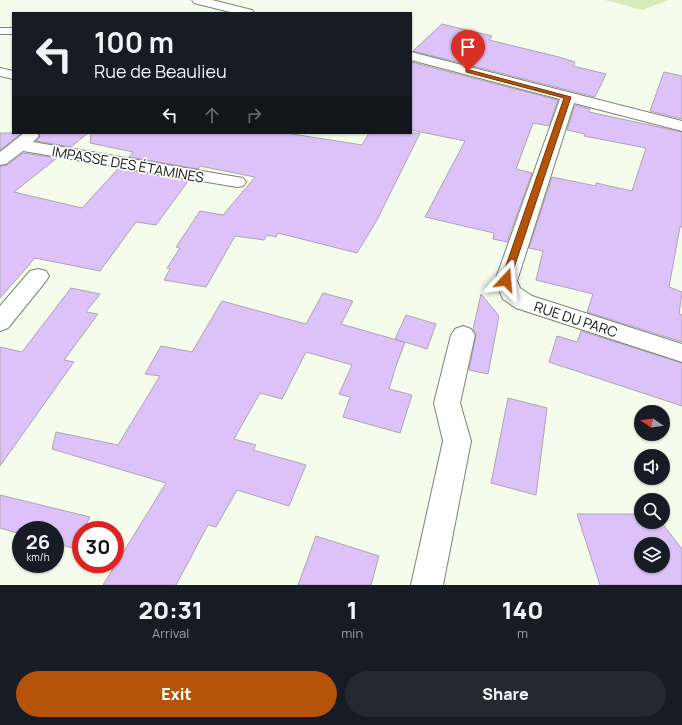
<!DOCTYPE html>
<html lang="en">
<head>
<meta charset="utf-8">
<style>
	:root { --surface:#171b24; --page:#242831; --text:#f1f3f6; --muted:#9ea1a6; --accent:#b45309 }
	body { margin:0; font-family:Manrope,sans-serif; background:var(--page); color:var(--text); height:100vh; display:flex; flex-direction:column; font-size:15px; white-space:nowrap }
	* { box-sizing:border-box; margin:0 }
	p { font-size:13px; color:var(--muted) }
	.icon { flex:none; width:22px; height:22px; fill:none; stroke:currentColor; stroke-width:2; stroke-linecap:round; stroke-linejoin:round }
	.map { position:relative; height:585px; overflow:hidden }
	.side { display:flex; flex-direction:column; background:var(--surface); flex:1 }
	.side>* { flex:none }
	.top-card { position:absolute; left:12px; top:12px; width:400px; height:122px; border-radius:0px; box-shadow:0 1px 3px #0004; background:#171b24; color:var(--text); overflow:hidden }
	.needle { width:26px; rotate:283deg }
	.controls { position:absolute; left:634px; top:405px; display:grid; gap:8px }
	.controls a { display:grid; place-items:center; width:36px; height:36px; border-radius:50%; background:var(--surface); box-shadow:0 1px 3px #0004; font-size:20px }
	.speed { position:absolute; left:12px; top:521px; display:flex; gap:8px; font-size:20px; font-weight:700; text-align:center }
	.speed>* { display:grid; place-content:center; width:52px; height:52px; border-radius:50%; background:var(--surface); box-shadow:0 1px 3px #0004; line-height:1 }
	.speed small { font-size:10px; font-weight:400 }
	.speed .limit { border:6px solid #d22; background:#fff; color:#111 }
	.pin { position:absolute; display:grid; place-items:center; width:34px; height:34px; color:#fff; margin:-41px -17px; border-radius:50% 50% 50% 0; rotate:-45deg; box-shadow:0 0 4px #0007 }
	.pin .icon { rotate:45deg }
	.me { position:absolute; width:44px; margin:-22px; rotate:19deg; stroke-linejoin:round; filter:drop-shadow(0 0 3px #0008) }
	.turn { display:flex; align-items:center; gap:14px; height:84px; padding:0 16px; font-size:18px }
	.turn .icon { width:52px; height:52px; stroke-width:2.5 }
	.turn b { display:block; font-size:28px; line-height:34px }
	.lanes { display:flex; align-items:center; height:38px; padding:0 16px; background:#0003; justify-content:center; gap:20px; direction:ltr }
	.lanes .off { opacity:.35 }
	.eta { display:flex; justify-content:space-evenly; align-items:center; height:68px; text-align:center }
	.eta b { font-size:24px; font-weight:800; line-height:28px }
	.button { display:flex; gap:8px; margin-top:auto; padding:8px 16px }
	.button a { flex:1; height:46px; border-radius:24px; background:var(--accent); color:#fff; font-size:16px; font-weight:800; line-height:46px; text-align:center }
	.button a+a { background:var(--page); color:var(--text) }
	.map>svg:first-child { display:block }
	.green { fill:#d8eaba }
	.building { fill:#dcc2f8; stroke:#aca5b3; fill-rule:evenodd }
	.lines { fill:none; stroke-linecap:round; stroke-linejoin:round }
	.lane-casing { stroke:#7d8275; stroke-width:2 }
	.street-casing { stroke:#7d8275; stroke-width:2 }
	.lane { fill:#fff; fill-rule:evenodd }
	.street { fill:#fff; fill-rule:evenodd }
	.route { fill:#b45309; stroke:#753606 }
	.labels { text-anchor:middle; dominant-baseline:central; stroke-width:3.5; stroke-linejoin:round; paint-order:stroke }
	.street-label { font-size:14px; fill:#12140f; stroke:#fff }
</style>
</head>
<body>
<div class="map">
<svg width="682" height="585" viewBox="0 0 682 585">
	<rect width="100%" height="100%" fill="#f6fcec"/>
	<!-- green -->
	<polygon class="green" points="605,0 669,0 642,10"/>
	<!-- building -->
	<g class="building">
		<polygon points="442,24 492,36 489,40 559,57 575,62 573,66 606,74 595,97 413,51"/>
		<polygon points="411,62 558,100 549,126 533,123 516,169 532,173 507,242 493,239 494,233 425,217 465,141 411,130"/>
		<polygon points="664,72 682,76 682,119 650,111"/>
		<polygon points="575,105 590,109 589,112 682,132 682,227 680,227 669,287 682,292 679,314 682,315 682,342 587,312 593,294 536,280 543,251 529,248 552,177 596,186 596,183 632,191 646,148 584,136 585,134 567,130"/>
		<polygon points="0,133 22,133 0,150"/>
		<polygon points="39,133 88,133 71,147 36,141 40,136"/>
		<polygon points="91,133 286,133 362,145 369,133 420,133 377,220 357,253 278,233 276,237 267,235 264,240 235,236 206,287 164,280 170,269 167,268 180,248 176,247 200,211 223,215 255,177 200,166 198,169 129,157 133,152 90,143"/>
		<polygon points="23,153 57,158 14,192 82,208 118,169 189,180 156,225 136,222 100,271 35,258 0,298 0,166 7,165"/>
		<polygon points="71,288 100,294 86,312 98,314 64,360 74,362 0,466 0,347 22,352"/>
		<polygon points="323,293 353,301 341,324 404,342 395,339 406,315 436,324 427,349 405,342 396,366 389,389 412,395 400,433 343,417 350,397 339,394 352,365 306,352 282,399 260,393 234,439 256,445 253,450 306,465 289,506 237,490 216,527 208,525 176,585 103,585 166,483 52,449 56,432 118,445 160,376 145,374 161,346 192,352 222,301 306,324"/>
		<polygon points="481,294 499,316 488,374 469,370 476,335 473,329"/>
		<polygon points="581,331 682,363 682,406 549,362 557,336 577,342"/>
		<polygon points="508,398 547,408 536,495 491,483"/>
		<polygon points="0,495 90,517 83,530 81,530 81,533 72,548 55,543 55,530 21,530 21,534 0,528"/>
		<path d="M577 514H641V522H661L682 549V585H600ZM641 544H663V566H641Z"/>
		<polygon points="316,536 379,556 371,585 298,585"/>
	</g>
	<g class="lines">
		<!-- lane casing -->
		<g class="lane-casing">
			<rect id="lane" x="0" y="28" width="13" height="6"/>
		</g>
		<!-- street casing -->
		<g class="street-casing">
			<g id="street">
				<polygon points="192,0 212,0 252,10 254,13 234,13 194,3"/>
				<polygon points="411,52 682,121 682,131 574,103 517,281 520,288 532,296 682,344 682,362 516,308 503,299 495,281 560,99 411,60"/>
				<polygon points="0,68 13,71 13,79 0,76"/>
				<polygon points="24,133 37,133 39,136 33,142 237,177 243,178 246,182 243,186 237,187 23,151 6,164 0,165 0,152"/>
				<polygon points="38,269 46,271 49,276 46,281 8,328 0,331 0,306 30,271"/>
				<polygon points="463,326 471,329 475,335 460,403 471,441 443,585 411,585 443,441 434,403 451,335 455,329"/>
			</g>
		</g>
		<!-- lane -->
		<use href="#lane" class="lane"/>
		<!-- street -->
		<use href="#street" class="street"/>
	</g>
	<!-- route -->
	<polygon class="route" points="466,69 571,97 510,280 506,284 501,280 564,98 466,72"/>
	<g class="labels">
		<!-- street labels -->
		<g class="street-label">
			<text transform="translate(128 164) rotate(10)">IMPASSE DES ÉTAMINES</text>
			<text transform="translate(576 319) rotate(18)">RUE DU PARC</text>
		</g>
	</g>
</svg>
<div class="controls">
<a><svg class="needle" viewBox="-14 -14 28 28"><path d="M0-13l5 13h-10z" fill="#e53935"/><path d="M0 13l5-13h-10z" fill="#9ea1a6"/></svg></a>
<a><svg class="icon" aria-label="sound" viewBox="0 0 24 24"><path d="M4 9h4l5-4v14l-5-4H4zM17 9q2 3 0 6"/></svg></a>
<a><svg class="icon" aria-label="search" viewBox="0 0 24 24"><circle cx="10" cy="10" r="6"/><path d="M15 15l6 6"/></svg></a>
<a><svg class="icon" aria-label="layers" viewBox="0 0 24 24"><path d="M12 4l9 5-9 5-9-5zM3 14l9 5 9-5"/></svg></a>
</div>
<div class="speed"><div>26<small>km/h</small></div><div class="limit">30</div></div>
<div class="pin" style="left:468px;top:71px;background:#d93025"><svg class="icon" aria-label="arrive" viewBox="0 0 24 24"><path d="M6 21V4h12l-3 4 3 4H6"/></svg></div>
<svg class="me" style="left:506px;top:280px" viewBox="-20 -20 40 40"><path d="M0-17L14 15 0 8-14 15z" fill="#b45309" stroke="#fff" stroke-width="4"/></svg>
<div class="top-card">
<div class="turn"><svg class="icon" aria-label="left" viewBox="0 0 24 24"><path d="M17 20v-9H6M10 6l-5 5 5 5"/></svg><div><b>100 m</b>Rue de Beaulieu</div></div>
<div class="lanes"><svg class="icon" aria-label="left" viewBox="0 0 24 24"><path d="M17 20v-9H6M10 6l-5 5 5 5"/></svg><svg class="icon off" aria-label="ahead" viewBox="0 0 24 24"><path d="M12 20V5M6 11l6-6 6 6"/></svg><svg class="icon off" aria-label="right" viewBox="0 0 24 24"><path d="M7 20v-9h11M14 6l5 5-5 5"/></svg></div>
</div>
</div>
<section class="side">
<div class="eta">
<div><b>20:31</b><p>Arrival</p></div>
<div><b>1</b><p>min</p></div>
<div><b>140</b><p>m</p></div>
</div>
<div class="button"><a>Exit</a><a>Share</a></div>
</section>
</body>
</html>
